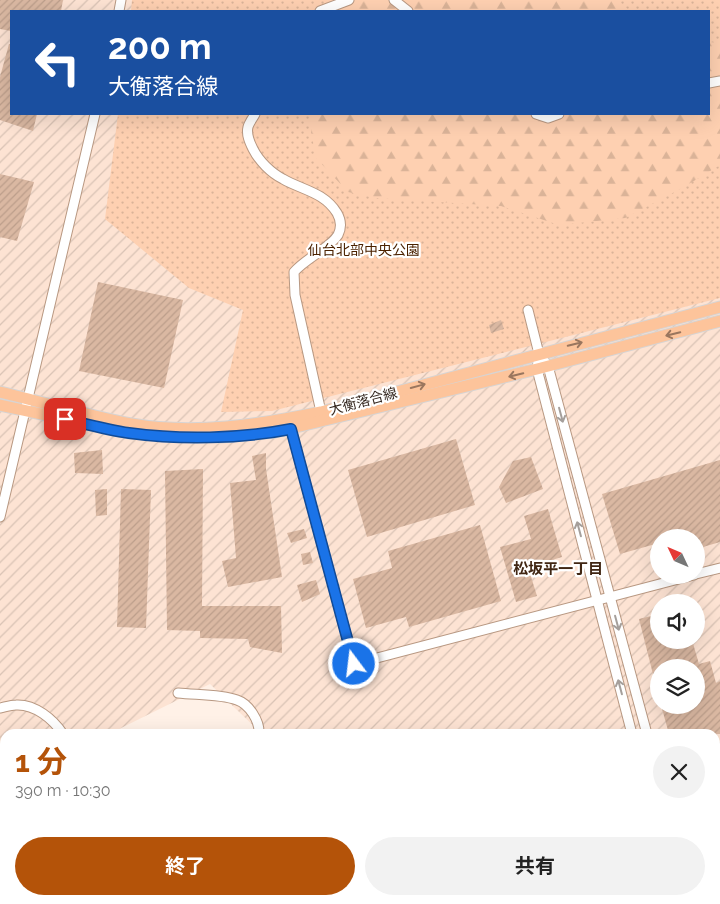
<!DOCTYPE html>
<html lang="ja">
<head>
<meta charset="utf-8">
<style>
	:root { --surface:#fff; --page:#f2f2f2; --text:#222; --muted:#767676; --accent:#b45309 }
	body { margin:0; font-family:Raleway,"Noto Sans JP",sans-serif; background:var(--page); color:var(--text); height:100vh; display:flex; flex-direction:column; font-size:19px; white-space:nowrap }
	* { box-sizing:border-box; margin:0 }
	p { font-size:16px; color:var(--muted) }
	.icon { flex:none; width:28px; height:28px; fill:none; stroke:currentColor; stroke-width:2; stroke-linecap:round; stroke-linejoin:round }
	.map { position:relative; flex:1; overflow:hidden }
	.drawer { position:absolute; left:0px; top:729px; width:720px; height:176px; display:flex; flex-direction:column; background:var(--surface); border-radius:15px 15px 0 0; box-shadow:0 5px 20px #0002 }
	.drawer>* { flex:none }
	.banner { position:absolute; left:10px; top:10px; width:700px; height:105px; border-radius:0px; box-shadow:0 5px 20px #0002; background:#1a4fa0; color:#fff; overflow:hidden }
	.needle { width:32px; rotate:314deg }
	.buttons { position:absolute; left:650px; top:529px; display:grid; gap:10px }
	.buttons a { display:grid; place-items:center; width:55px; height:55px; border-radius:50%; background:var(--surface); box-shadow:0 5px 20px #0002; font-size:25px }
	.pin { position:absolute; display:grid; place-items:center; width:42px; height:42px; color:#fff; margin:-21px; border-radius:10px; box-shadow:0 2px 8px #0006 }
	.me { position:absolute; width:55px; margin:-28px; rotate:345deg; stroke-linejoin:round; filter:drop-shadow(0 0 4px #0008) }
	.turn { display:flex; align-items:center; gap:18px; height:105px; padding:0 15px; font-size:22px }
	.turn .icon { width:65px; height:65px; stroke-width:2.5 }
	.turn b { display:block; font-size:35px; line-height:42px }
	.round { display:grid; place-items:center; flex:none; width:52px; height:52px; border-radius:26px; background:var(--page) }
	.overview { display:flex; align-items:center; justify-content:space-between; height:85px; padding:0 15px }
	h1 { font-size:30px; font-weight:700; line-height:38px; color:var(--accent) }
	.cta { display:flex; gap:10px; margin-top:auto; padding:10px 15px }
	.cta a { flex:1; height:58px; border-radius:30px; background:var(--accent); color:#fff; font-size:20px; font-weight:700; line-height:58px; text-align:center }
	.cta a+a { background:var(--page); color:var(--text) }
	.map>svg:first-child { display:block }
	.industrial { fill:url(#industrial-furrows); fill-rule:evenodd }
	.grass { fill:url(#grass-dots) }
	.forest { fill:url(#forest-firs) }
	.building { fill:url(#building-hatch) }
	.lines { fill:none; stroke-linecap:round; stroke-linejoin:round }
	.minor-casing { stroke:#b89882; stroke-width:11 }
	.major-casing { stroke:#d7d4d3; stroke-width:13 }
	.minor { stroke:#fff; stroke-width:9 }
	.major { stroke:#fdc49b; stroke-width:11 }
	.oneway { stroke:#9a765e }
	.oneway2 { stroke:#a59f9b }
	.route-casing { stroke:#114b97; stroke-width:12 }
	.route { stroke:#1a73e8; stroke-width:9 }
	.labels { text-anchor:middle; dominant-baseline:central; stroke-width:4.5; stroke-linejoin:round; paint-order:stroke }
	.park-label { font-size:14px; fill:#4b2200; stroke:#fff }
	.street-label { font-size:14px; fill:#362921; stroke:#fff }
	.neighbourhood-label { font-size:15px; font-weight:bold; fill:#402613; stroke:#fff }
</style>
</head>
<body>
<div class="map">
<svg width="720" height="904" viewBox="0 0 720 904">
	<defs>
		<pattern id="industrial-furrows" width="10" height="10" patternUnits="userSpaceOnUse" patternTransform="scale(1.25)"><rect width="10" height="10" fill="#fde3d3"/><path d="M-1 1l2-2M0 10L10 0M9 11l2-2" fill="none" stroke="#d9c3b5"/></pattern>
		<pattern id="grass-dots" width="8" height="8" patternUnits="userSpaceOnUse" patternTransform="scale(1.25)"><rect width="8" height="8" fill="#fed0b1"/><path d="M2 2h.1M6 6h.1" fill="none" stroke="#dab398" stroke-width="1.8" stroke-linecap="round"/></pattern>
		<pattern id="forest-firs" width="22" height="20" patternUnits="userSpaceOnUse" patternTransform="scale(1.25)"><rect width="22" height="20" fill="#fed0b1"/><path d="M5 1l3.5 6h-7zM16 11l3.5 6h-7z" fill="#dab398"/></pattern>
		<pattern id="building-hatch" width="6" height="6" patternUnits="userSpaceOnUse" patternTransform="scale(1.25)"><rect width="6" height="6" fill="#dab8a2"/><path d="M-1 1l2-2M0 6l6-6M5 7l2-2" fill="none" stroke="#bc9e8b"/></pattern>
	</defs>
	<rect width="100%" height="100%" fill="#fff1e7"/>
	<!-- industrial -->
	<g class="industrial">
		<path d="M0 0H720V860L715 862V734H262L210 684 109 734H5V802L0 808ZM11 11H709V114H11ZM659 538H696V575H659ZM659 602H696V640H659ZM659 668H696V705H659Z"/>
		<polygon points="468,900 600,900 582,904 474,904"/>
	</g>
	<!-- grass -->
	<polygon class="grass" points="132,0 720,0 720,298 272,411 221,412 243,310 189,288 105,219 118,114 709,114 709,11 131,11"/>
	<!-- forest -->
	<g class="forest">
		<polygon points="333,0 617,0 630,11 330,11"/>
		<polygon points="709,42 720,43 720,165 684,187 625,218 559,225 501,206 376,198 348,192 316,158 311,131 311,114 709,114"/>
		<polygon points="5,778 5,900 313,900 316,904 0,904 0,780"/>
	</g>
	<!-- building -->
	<g class="building">
		<polygon points="0,0 63,0 61,11 11,11 11,31 0,29"/>
		<polygon points="9,44 11,44 11,114 37,114 33,131 0,120 0,77"/>
		<polygon points="0,174 34,182 17,241 0,237"/>
		<polygon points="98,282 183,300 164,388 79,371"/>
		<polygon points="501,320 504,329 491,333 489,325"/>
		<polygon points="456,439 475,505 367,537 348,470"/>
		<polygon points="102,450 103,474 75,473 74,453"/>
		<polygon points="266,453 266,469 282,577 228,587 222,561 236,558 230,483 256,480 252,456"/>
		<polygon points="531,457 543,489 506,503 499,487 513,461"/>
		<polygon points="720,460 720,542 696,549 696,538 659,538 659,543 620,554 602,494"/>
		<polygon points="203,469 202,606 281,606 282,653 250,647 248,639 200,638 200,631 167,630 165,471"/>
		<polygon points="107,489 107,515 96,516 95,490"/>
		<polygon points="121,489 151,490 146,628 117,627"/>
		<polygon points="548,509 562,557 528,567 537,596 516,602 500,547 531,539 524,516"/>
		<polygon points="480,525 501,601 409,627 406,617 366,628 353,579 392,568 388,551"/>
		<polygon points="304,529 307,538 291,543 287,533"/>
		<polygon points="310,552 313,563 303,565 301,554"/>
		<polygon points="316,580 320,594 302,602 297,585"/>
		<polygon points="659,614 659,640 692,640 699,664 710,661 716,683 720,681 720,734 669,734 661,705 696,705 696,668 659,668 659,686 656,686 639,619"/>
	</g>
	<g class="lines">
		<!-- minor casing -->
		<g class="minor-casing">
			<g id="minor">
				<polyline points="394,0 408,11"/>
				<polyline points="119,11 121,0"/>
				<polyline points="320,11 349,0"/>
				<polyline points="709,83 720,81"/>
				<path d="M255 114C253 118 249 123 248 127 246 135 250 143 253 149 259 161 271 173 283 179 302 190 324 192 337 213 341 220 342 227 338 235 330 248 306 258 294 272L295 295 321 412"/>
				<polyline points="536,114 548,118 559,114"/>
				<polyline points="528,310 539,354 537,369 632,734"/>
				<polyline points="545,362 548,366 647,734"/>
				<polyline points="291,429 354,664 694,575"/>
				<polyline points="0,517 95,114"/>
				<polyline points="696,574 720,568"/>
				<path d="M178 693C196 695 220 694 237 700 249 704 260 721 259 734"/>
				<path d="M0 708C5 707 11 705 16 705 35 704 53 719 63 734"/>
				<polyline points="390,900 394,904"/>
			</g>
		</g>
		<!-- major casing -->
		<g class="major-casing">
			<g id="major">
				<path d="M0 392C43 402 88 416 131 424 194 435 259 425 321 412L720 307"/>
				<polyline points="0,405 129,433 221,437 275,432 537,369 720,321"/>
			</g>
		</g>
		<!-- minor -->
		<use href="#minor" class="minor"/>
		<!-- major -->
		<use href="#major" class="major"/>
	</g>
	<!-- one-way arrows -->
	<defs><path id="oneway-shaft" d="M-6 0H5M1.5-3L5.5 0L1.5 3" fill="none" stroke-width="1.6" stroke-linecap="round" stroke-linejoin="round" transform="scale(1.25)"/></defs>
	<g class="oneway">
		<use href="#oneway-shaft" transform="translate(673 334) rotate(166)"/>
		<use href="#oneway-shaft" transform="translate(575 344) rotate(-14)"/>
		<use href="#oneway-shaft" transform="translate(516 375) rotate(166)"/>
		<use href="#oneway-shaft" transform="translate(418 386) rotate(-15)"/>
	</g>
	<g class="oneway2">
		<use href="#oneway-shaft" transform="translate(561 415) rotate(75)"/>
		<use href="#oneway-shaft" transform="translate(579 529) rotate(-105)"/>
		<use href="#oneway-shaft" transform="translate(617 623) rotate(75)"/>
		<use href="#oneway-shaft" transform="translate(620 687) rotate(-105)"/>
	</g>
	<g class="lines">
		<!-- route casing -->
		<g class="route-casing">
			<path id="route" d="M65 419C86 424 108 430 129 433 180 440 240 439 291 429L354 664"/>
		</g>
		<!-- route -->
		<use href="#route" class="route"/>
	</g>
	<g class="labels">
		<!-- park labels -->
		<g class="park-label">
			<text x="364" y="250">仙台北部中央公園</text>
		</g>
		<!-- street labels -->
		<g class="street-label">
			<text transform="translate(363 401) rotate(-15)">大衡落合線</text>
		</g>
		<!-- neighbourhood labels -->
		<g class="neighbourhood-label">
			<text x="558" y="569">松坂平一丁目</text>
		</g>
	</g>
</svg>
<div class="buttons">
<a><svg class="needle" viewBox="-14 -14 28 28"><path d="M0-13l5 13h-10z" fill="#e53935"/><path d="M0 13l5-13h-10z" fill="#767676"/></svg></a>
<a><svg class="icon" aria-label="sound" viewBox="0 0 24 24"><path d="M4 9h4l5-4v14l-5-4H4zM17 9q2 3 0 6"/></svg></a>
<a><svg class="icon" aria-label="layers" viewBox="0 0 24 24"><path d="M12 4l9 5-9 5-9-5zM3 14l9 5 9-5"/></svg></a>
</div>
<div class="pin" style="left:65px;top:419px;background:#d93025"><svg class="icon" aria-label="arrive" viewBox="0 0 24 24"><path d="M6 21V4h12l-3 4 3 4H6"/></svg></div>
<svg class="me" style="left:354px;top:664px" viewBox="-20 -20 40 40"><circle r="17" fill="#1a73e8" stroke="#fff" stroke-width="3"/><path d="M0-11L8 9 0 5-8 9z" fill="#fff"/></svg>
<div class="banner">
<div class="turn"><svg class="icon" aria-label="left" viewBox="0 0 24 24"><path d="M17 20v-9H6M10 6l-5 5 5 5"/></svg><div><b>200 m</b>大衡落合線</div></div>
</div>
<section class="drawer">
<div class="overview"><div><h1>1 分</h1><p>390 m · 10:30</p></div><a class="round"><svg class="icon" aria-label="close" viewBox="0 0 24 24"><path d="M6 6l12 12M18 6L6 18"/></svg></a></div>
<div class="cta"><a>終了</a><a>共有</a></div>
</section>
</div>
</body>
</html>
